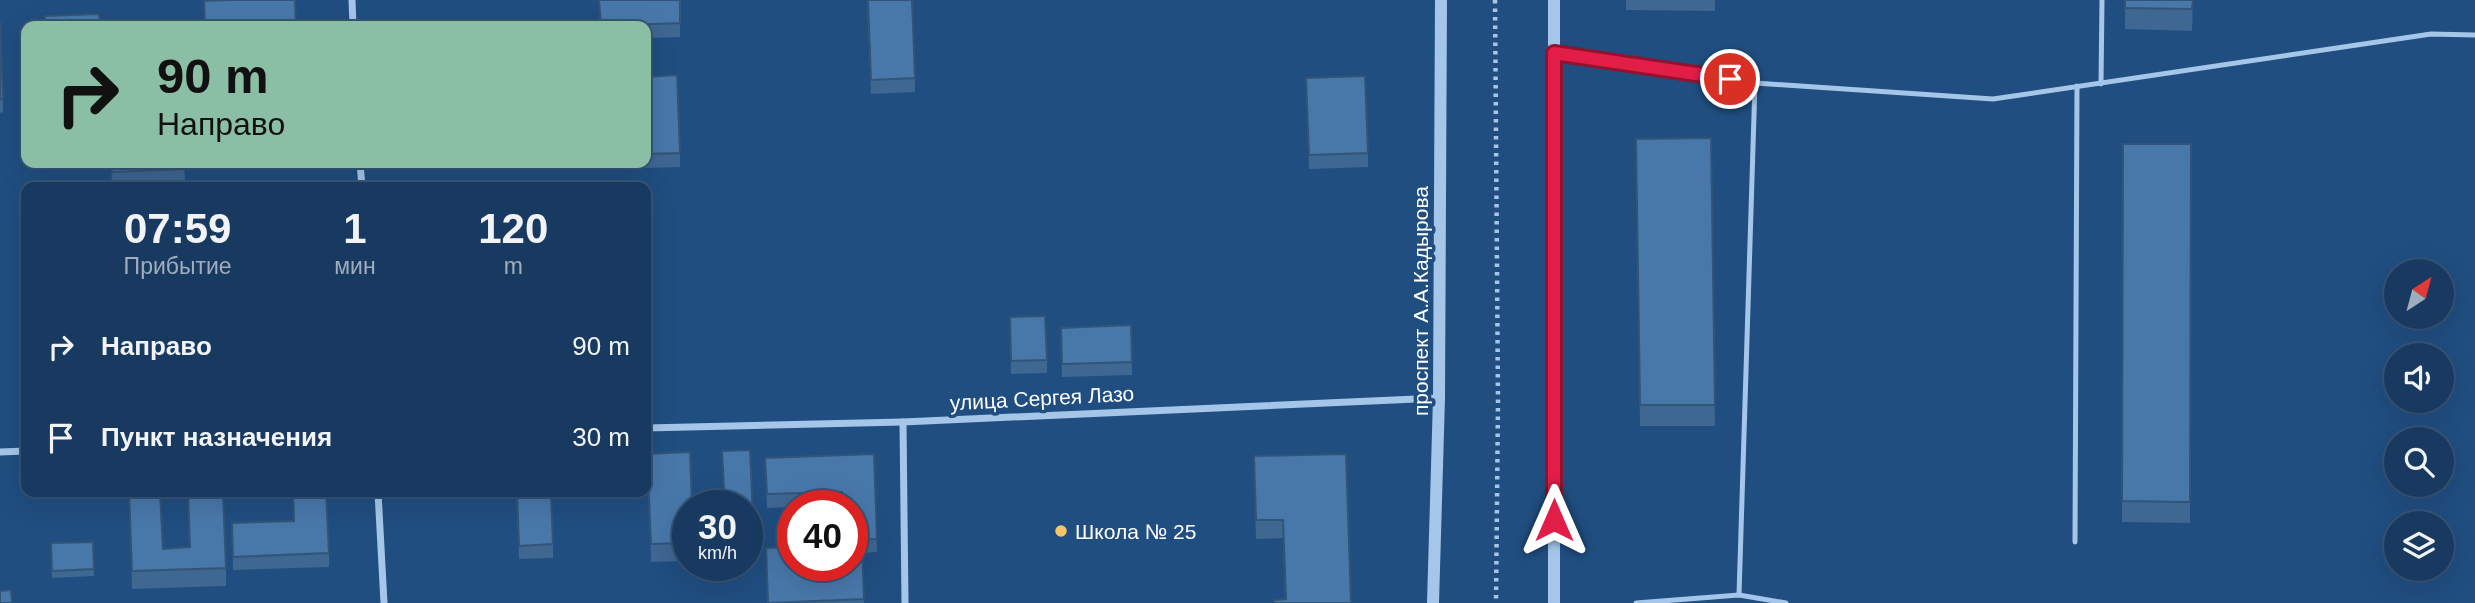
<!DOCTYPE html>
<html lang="ru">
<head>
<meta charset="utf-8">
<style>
	:root { --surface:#183a60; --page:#214166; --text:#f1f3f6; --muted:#9fadbd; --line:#365475 }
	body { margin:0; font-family:Arial,sans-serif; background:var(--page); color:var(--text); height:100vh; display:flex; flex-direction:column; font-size:26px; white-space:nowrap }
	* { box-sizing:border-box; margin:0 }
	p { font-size:23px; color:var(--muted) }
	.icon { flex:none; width:38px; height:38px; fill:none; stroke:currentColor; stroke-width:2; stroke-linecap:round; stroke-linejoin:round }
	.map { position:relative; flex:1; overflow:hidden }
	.sheet { position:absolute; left:21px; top:182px; width:630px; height:315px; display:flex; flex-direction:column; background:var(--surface); border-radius:14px; box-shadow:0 7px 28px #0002,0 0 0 2px var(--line) }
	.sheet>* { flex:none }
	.hud { position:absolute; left:21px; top:21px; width:630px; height:147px; border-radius:14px; box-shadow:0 7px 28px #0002,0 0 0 2px var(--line); background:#8abfa5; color:#111; overflow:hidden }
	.needle { width:46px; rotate:36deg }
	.tools { position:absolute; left:2384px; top:259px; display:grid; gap:14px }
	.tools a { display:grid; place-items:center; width:70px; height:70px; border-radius:50%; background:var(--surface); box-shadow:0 7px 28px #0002,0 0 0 2px var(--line); font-size:35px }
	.speed { position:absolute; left:672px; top:490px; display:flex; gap:14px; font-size:35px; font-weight:700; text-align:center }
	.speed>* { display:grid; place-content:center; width:91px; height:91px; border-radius:50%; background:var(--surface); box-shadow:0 7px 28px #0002,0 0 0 2px var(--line); line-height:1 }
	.speed small { font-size:18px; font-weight:400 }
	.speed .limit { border:10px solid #d22; background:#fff; color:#111 }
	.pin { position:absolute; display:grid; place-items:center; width:60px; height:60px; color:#fff; margin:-30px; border:4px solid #fff; border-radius:50%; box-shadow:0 2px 7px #0007 }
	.me { position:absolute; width:77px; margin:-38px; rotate:0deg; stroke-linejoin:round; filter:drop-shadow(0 0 5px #0008) }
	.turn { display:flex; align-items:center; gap:24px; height:147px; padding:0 21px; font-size:32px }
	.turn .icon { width:91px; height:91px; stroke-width:2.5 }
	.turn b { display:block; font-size:49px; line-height:60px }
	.eta { display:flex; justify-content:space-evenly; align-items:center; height:119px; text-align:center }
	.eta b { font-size:42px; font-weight:800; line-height:49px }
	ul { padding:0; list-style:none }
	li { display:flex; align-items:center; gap:21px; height:91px; padding:0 21px }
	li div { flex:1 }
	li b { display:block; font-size:26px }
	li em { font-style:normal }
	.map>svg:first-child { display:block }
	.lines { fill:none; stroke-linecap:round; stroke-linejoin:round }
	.path { stroke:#a5c6e8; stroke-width:4.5; stroke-dasharray:3.5 5; stroke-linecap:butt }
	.service { stroke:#a5c6e8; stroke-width:5 }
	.minor { stroke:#a5c6e8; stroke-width:7 }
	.tertiary { stroke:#a5c6e8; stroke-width:12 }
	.wall { fill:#3e6792 }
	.building { fill:#4878aa; stroke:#325477; stroke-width:2 }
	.route-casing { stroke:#92132f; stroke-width:18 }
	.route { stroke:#e11d48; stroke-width:12 }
	.poi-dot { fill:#f5c566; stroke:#204e80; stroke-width:2.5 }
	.labels { text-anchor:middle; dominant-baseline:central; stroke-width:7; stroke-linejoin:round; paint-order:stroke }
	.street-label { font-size:21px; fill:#fff; stroke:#204e80 }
	.poi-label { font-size:21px; fill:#fff; stroke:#204e80; text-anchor:start }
</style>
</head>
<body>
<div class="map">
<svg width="2475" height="603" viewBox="0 0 2475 603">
	<rect width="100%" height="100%" fill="#204e80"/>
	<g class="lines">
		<!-- path -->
		<polyline class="path" points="1495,0 1498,401 1496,603"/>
		<!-- service -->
		<g class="service">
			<polyline points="1554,53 1755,83 1993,99 2431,34 2475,35"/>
			<polyline points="2101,84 2102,0"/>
			<polyline points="2075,542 2077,86"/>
			<polyline points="1739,595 1755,83"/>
			<polyline points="1636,603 1739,595 1786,603"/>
		</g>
		<!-- minor -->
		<g class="minor">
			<polyline points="352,0 353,26"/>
			<polyline points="360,163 362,187"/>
			<polyline points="903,422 905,603"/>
			<polyline points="646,428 903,422 1439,398"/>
			<polyline points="0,452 26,451"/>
			<polyline points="378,492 384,603"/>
		</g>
		<!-- tertiary -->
		<g class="tertiary">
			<polyline points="1554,0 1554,603"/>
			<polyline points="1433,603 1439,398 1441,0"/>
		</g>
	</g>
	<!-- wall -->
	<g class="wall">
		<polygon points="599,0 680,0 680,37 646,38 646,26 600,26"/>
		<polygon points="867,0 915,78 915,92 871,94"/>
		<polygon points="1626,0 1715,0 1715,11 1626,10"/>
		<polygon points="2125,0 2193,0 2192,31 2125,29"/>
		<polygon points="0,22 3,99 3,112 0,113"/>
		<polygon points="646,77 680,153 680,167 607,169 606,163 646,163"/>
		<polygon points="1306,78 1368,153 1368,167 1309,169"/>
		<polygon points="1711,138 1715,426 1640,426 1636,139"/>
		<polygon points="2123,144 2191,144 2190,523 2122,522"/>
		<polygon points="111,163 184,163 185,182 112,185"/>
		<polygon points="1131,325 1132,375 1062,377 1061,328"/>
		<polygon points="1010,331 1047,360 1047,373 1011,374"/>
		<polygon points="750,450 754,558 747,559 747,506 724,506 722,451"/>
		<polygon points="647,454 688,506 688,561 651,562"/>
		<polygon points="874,454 877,552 862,553 864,603 768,603 766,561 852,565 852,506 793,506 793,507 767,508 765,458"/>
		<polygon points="1254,456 1351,603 1285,599 1283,538 1256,539"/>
		<polygon points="129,492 163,549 190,547 188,492 226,568 226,586 132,589"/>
		<polygon points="516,492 553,544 553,558 519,559"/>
		<polygon points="232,523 329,553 329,567 233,570"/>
		<polygon points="93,542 94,576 52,578 51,543"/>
	</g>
	<!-- building -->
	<g class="building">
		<polygon points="231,0 295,0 296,26 205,26 204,1"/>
		<polygon points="599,0 680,0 680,23 601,26"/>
		<polygon points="868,0 912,0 915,78 871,80"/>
		<polygon points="2125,0 2193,0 2192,9 2125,8"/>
		<polygon points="99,14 100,26 45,26 45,16"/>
		<polygon points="0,22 3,99 0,99"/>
		<polygon points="677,75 680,153 646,154 646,77"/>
		<polygon points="1365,76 1368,153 1309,155 1306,78"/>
		<polygon points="1711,138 1715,405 1640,405 1636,139"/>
		<polygon points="2123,144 2191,144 2190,502 2122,501"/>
		<polygon points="112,163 184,163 185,169 112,172"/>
		<polygon points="1045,316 1047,360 1011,361 1010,317"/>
		<polygon points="1131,325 1132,362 1062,364 1061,328"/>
		<polygon points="750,450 754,540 747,540 747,506 725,506 722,451"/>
		<polygon points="690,452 692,506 688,506 688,543 651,544 647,454"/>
		<polygon points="874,454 877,539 852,540 852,506 843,506 842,492 767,494 765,458"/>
		<polygon points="1346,454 1351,603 1274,603 1274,600 1286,599 1283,520 1256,520 1254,456"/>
		<polygon points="129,492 160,492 163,549 190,547 188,492 223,492 226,568 132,571"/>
		<polygon points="293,492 326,492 329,553 233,557 232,523 294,521"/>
		<polygon points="517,492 551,492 553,544 519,546"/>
		<polygon points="93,542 94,569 52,571 51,543"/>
		<polygon points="852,545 862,545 864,599 768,603 766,548 793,547 793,565 852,565"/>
		<polygon points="11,590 12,603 0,603 0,591"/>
	</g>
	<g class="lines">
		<!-- route casing -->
		<g class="route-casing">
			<polyline id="route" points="1554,520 1554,53 1730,79"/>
		</g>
		<!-- route -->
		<use href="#route" class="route"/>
	</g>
	<!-- markers -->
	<circle class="poi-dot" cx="1061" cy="531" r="7"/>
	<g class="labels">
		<!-- street labels -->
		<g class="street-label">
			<text transform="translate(1420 301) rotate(-90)">проспект А.А.Кадырова</text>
			<text transform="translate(1042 398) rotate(-3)">улица Сергея Лазо</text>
		</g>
		<!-- poi labels -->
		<g class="poi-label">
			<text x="1075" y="531">Школа № 25</text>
		</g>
	</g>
</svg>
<div class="tools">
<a><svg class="needle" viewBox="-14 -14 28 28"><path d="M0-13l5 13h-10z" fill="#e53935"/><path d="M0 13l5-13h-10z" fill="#9fadbd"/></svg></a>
<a><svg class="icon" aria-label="sound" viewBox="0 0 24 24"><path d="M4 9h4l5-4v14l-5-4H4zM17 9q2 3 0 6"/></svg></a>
<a><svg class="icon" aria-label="search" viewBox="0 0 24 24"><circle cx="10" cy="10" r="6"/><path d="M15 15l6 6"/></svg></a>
<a><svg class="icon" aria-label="layers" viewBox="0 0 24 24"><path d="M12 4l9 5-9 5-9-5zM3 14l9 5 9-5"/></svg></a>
</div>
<div class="speed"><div>30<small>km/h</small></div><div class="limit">40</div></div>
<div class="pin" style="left:1730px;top:79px;background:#d93025"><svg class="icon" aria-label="arrive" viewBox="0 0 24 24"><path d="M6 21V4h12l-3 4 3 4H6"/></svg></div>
<svg class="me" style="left:1554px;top:520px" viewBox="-20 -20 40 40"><path d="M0-17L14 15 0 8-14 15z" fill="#e11d48" stroke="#fff" stroke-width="4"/></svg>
<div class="hud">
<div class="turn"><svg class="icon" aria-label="right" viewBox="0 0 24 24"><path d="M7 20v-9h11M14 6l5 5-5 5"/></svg><div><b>90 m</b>Направо</div></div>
</div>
<section class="sheet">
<div class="eta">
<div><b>07:59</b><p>Прибытие</p></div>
<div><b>1</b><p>мин</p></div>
<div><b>120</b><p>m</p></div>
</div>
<ul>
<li><svg class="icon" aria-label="right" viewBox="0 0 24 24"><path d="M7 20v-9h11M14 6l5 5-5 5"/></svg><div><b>Направо</b></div><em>90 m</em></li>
<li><svg class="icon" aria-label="arrive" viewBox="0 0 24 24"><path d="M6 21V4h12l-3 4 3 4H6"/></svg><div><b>Пункт назначения</b></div><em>30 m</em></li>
</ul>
</section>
</div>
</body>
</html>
